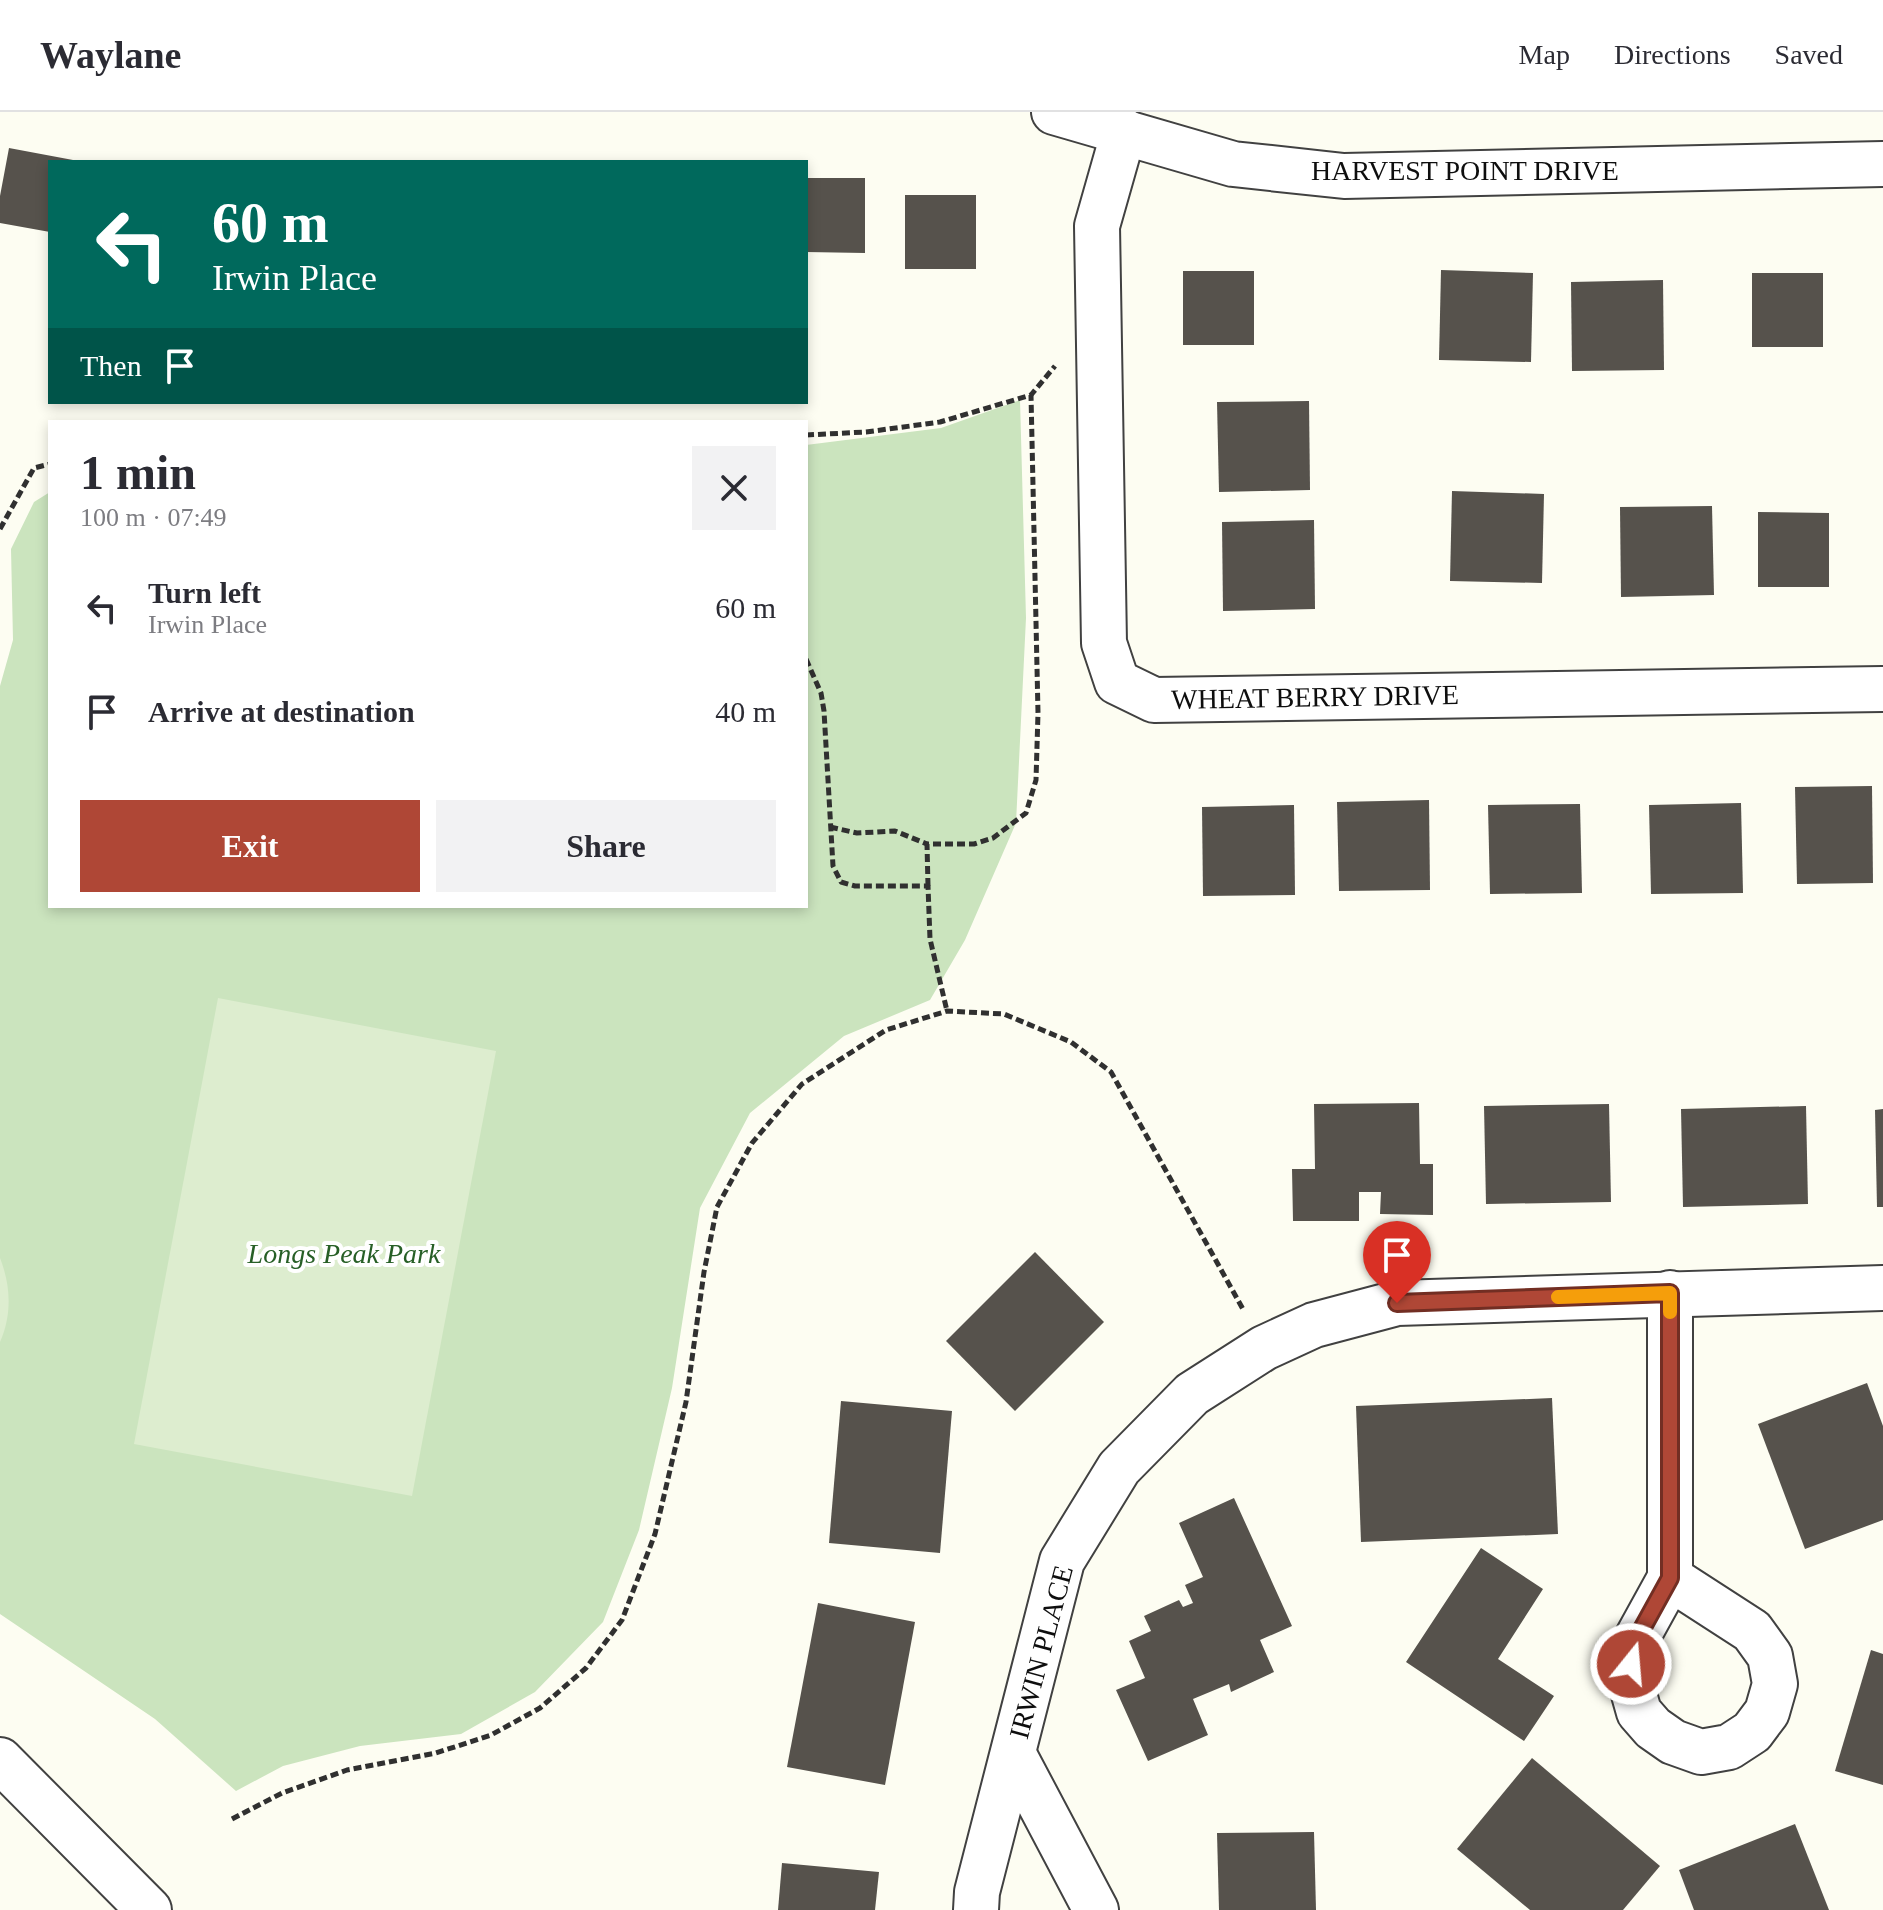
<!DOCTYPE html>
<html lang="en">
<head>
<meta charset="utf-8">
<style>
	:root { --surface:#fff; --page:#f2f2f3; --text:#2b2b33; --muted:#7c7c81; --line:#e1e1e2; --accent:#af4736 }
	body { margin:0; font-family:"Times New Roman",serif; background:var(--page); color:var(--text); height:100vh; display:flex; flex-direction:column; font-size:30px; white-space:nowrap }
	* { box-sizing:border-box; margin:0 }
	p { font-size:26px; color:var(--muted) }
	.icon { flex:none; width:44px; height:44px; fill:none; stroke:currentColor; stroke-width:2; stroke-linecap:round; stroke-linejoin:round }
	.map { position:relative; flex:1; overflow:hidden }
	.panel { position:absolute; left:48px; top:308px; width:760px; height:488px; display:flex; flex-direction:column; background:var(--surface); border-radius:0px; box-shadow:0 4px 12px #0003 }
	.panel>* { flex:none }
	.top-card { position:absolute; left:48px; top:48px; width:760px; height:244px; border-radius:0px; box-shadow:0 4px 12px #0003; background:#00695c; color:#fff; overflow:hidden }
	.pin { position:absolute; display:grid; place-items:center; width:68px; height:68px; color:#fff; margin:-82px -34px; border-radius:50% 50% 50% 0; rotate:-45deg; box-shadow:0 0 8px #0007 }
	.pin .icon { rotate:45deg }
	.me { position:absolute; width:88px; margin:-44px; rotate:17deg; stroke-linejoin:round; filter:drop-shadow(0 0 6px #0008) }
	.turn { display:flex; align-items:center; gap:28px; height:168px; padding:0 32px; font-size:36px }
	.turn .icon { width:104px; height:104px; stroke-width:2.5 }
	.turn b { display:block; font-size:56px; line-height:68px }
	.then { display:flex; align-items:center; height:76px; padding:0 32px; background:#0003; gap:16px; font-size:30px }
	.round { display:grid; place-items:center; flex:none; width:84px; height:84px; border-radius:0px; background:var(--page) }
	.headline { display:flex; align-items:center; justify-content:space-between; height:136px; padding:0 32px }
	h1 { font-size:48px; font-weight:700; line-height:60px }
	.button { display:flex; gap:16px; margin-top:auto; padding:16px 32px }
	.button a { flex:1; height:92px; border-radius:0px; background:var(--accent); color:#fff; font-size:32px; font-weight:700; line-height:92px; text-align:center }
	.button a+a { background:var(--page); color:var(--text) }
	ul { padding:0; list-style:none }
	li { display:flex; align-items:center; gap:24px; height:104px; padding:0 32px }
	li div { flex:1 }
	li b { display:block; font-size:30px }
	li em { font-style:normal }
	header { display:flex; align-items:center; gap:48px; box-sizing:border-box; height:112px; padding:0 40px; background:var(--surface); border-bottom:2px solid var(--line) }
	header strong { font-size:38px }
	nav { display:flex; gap:44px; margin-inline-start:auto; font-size:28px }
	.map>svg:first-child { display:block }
	.green { fill:#cbe4be }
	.pitch { fill:#ddedcf }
	.building { fill:#56524c }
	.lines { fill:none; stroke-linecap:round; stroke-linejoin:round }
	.street-casing { stroke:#414141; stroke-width:48 }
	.path { stroke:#303030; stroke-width:5; stroke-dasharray:8 4; stroke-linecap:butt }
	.street { stroke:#fff; stroke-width:44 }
	.route-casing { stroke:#722e23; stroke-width:20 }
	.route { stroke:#af4736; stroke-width:14 }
	.slow { stroke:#f59e0b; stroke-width:14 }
	.labels { text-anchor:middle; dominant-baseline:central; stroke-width:8; stroke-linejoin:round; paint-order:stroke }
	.street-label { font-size:28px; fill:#0e0e0e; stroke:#fff }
	.park-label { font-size:28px; font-style:italic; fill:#275f26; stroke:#fff }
</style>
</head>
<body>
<header>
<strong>Waylane</strong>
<nav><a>Map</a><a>Directions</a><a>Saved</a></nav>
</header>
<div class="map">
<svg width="1883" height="1798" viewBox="0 0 1883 1798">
	<rect width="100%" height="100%" fill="#fdfdf2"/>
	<!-- green -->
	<polygon class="green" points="1020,288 1026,506 1016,711 965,828 930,888 844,924 750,1001 700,1096 672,1276 639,1418 603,1510 535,1580 461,1622 360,1634 283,1654 236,1679 155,1607 0,1502 0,574 13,528 11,437 34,390 50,380 50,794 806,794 806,333 941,316"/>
	<!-- pitch -->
	<g class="pitch">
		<polygon points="218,886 496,939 412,1384 134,1332"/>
		<path d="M0 1146C11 1174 12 1203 0 1230Z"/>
	</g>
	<!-- building -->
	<g class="building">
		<polygon points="9,36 73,48 50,50 50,120 0,111 0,84"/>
		<polygon points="806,66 865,66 865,141 806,140"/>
		<rect x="905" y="83" width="71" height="74"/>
		<polygon points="1441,158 1533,161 1531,250 1439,248"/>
		<rect x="1183" y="159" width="71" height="74"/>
		<rect x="1752" y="161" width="71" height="74"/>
		<polygon points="1663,168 1664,258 1572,259 1571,170"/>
		<polygon points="1309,289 1310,378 1219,380 1217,290"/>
		<polygon points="1452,379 1544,382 1542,471 1450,469"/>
		<polygon points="1712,394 1714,483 1621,485 1620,395"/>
		<polygon points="1758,400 1829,401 1829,475 1758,475"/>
		<polygon points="1314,408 1315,497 1223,499 1222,410"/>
		<polygon points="1872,674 1873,771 1797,772 1795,675"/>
		<polygon points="1429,688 1430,778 1339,779 1337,690"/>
		<polygon points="1741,691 1743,781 1651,782 1649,693"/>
		<polygon points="1580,692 1582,781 1490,782 1488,693"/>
		<polygon points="1294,693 1295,783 1203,784 1202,695"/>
		<polygon points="1419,991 1420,1052 1433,1052 1433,1103 1380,1102 1381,1080 1359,1080 1359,1109 1293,1109 1292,1057 1315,1057 1314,992"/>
		<polygon points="1609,992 1611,1090 1486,1092 1484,994"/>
		<polygon points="1806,994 1808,1092 1683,1095 1681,997"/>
		<polygon points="1883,997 1883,1095 1877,1095 1875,998"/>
		<polygon points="1035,1140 1104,1210 1015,1299 946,1229"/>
		<polygon points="1867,1271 1883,1314 1883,1408 1805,1437 1758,1312"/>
		<polygon points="1552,1286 1558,1422 1361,1430 1356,1294"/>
		<polygon points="841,1289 952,1299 940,1441 829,1431"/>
		<polygon points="1234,1386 1292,1514 1260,1528 1274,1560 1231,1580 1229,1572 1193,1587 1208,1623 1148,1649 1116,1578 1145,1566 1129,1529 1151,1519 1144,1504 1179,1488 1183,1495 1193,1491 1185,1473 1203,1465 1179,1411"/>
		<polygon points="1481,1436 1543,1477 1498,1547 1554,1584 1524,1629 1406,1550"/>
		<polygon points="818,1491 915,1510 885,1673 787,1655"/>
		<polygon points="1871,1538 1883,1542 1883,1673 1835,1659"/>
		<polygon points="1532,1646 1660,1754 1623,1798 1530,1798 1457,1737"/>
		<polygon points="1795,1712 1829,1798 1694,1798 1679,1758"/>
		<polygon points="1314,1720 1316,1798 1219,1798 1217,1721"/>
		<polygon points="782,1751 879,1760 875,1798 778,1798"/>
	</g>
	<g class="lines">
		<!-- street casing -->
		<g class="street-casing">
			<g id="street">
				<polyline points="1054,0 1233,52 1344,64 1883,52"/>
				<polyline points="1124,19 1097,114 1104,531 1117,570 1154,588 1883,577"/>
				<polyline points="1670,1181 1670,1466 1632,1535 1630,1568 1639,1600 1653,1616 1673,1630 1701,1640 1729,1635 1752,1620 1767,1600 1775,1572 1770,1544 1752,1519 1670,1466"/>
				<polyline points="1014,1643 1096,1798"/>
				<polyline points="0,1648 149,1798"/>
				<polyline points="976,1798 977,1780 1062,1449 1119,1356 1192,1282 1264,1236 1314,1213 1397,1191 1883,1176"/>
			</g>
		</g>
		<!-- path -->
		<g class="path">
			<polyline points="806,323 866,320 940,310 1031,283 1055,254"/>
			<polyline points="0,417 34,356 50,352"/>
			<polyline points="806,547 821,581 824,599 833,754 841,770 855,774 928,774 930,827 947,899"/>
			<polyline points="830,715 857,721 895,719 927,732"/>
			<polyline points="928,774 927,732 974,732 993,726 1026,701 1036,668 1038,601 1031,283"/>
			<polyline points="232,1707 282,1681 347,1658 436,1641 491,1623 540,1596 586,1556 622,1508 655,1422 686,1290 704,1160 717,1095 752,1031 802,972 886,918 947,899 1004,902 1071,930 1111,960 1244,1199"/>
		</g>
		<!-- street -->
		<use href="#street" class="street"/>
	</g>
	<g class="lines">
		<!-- route casing -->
		<g class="route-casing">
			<polyline id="route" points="1397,1191 1670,1181 1670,1466 1632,1535 1631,1552"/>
		</g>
		<!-- route -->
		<use href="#route" class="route"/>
		<!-- slow -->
		<polyline class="slow" points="1558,1185 1670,1181 1670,1200"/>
	</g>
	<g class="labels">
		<!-- street labels -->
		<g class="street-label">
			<text x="1465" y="58">HARVEST POINT DRIVE</text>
			<text transform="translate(1315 585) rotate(-1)">WHEAT BERRY DRIVE</text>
			<text transform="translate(1041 1540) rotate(-75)">IRWIN PLACE</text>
		</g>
		<!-- park labels -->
		<g class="park-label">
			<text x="344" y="1141">Longs Peak Park</text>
		</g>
	</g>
</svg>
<div class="pin" style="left:1397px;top:1191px;background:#d93025"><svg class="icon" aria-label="arrive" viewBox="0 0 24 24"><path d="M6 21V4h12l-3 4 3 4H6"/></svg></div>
<svg class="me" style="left:1631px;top:1552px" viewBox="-20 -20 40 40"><circle r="17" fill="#af4736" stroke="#fff" stroke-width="3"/><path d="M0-11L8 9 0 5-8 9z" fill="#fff"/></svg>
<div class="top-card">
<div class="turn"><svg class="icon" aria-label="left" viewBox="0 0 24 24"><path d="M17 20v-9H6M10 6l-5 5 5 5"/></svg><div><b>60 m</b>Irwin Place</div></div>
<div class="then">Then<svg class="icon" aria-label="arrive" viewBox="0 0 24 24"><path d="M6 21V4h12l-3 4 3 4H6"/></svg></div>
</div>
<section class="panel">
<div class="headline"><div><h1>1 min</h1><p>100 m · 07:49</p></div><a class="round"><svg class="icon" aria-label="close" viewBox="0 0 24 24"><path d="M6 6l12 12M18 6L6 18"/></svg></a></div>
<ul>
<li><svg class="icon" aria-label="left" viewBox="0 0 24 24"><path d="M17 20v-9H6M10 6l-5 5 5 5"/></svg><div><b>Turn left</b><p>Irwin Place</p></div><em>60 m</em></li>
<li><svg class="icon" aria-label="arrive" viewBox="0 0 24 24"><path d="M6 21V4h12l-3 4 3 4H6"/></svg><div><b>Arrive at destination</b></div><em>40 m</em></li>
</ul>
<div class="button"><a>Exit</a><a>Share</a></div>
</section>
</div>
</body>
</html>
